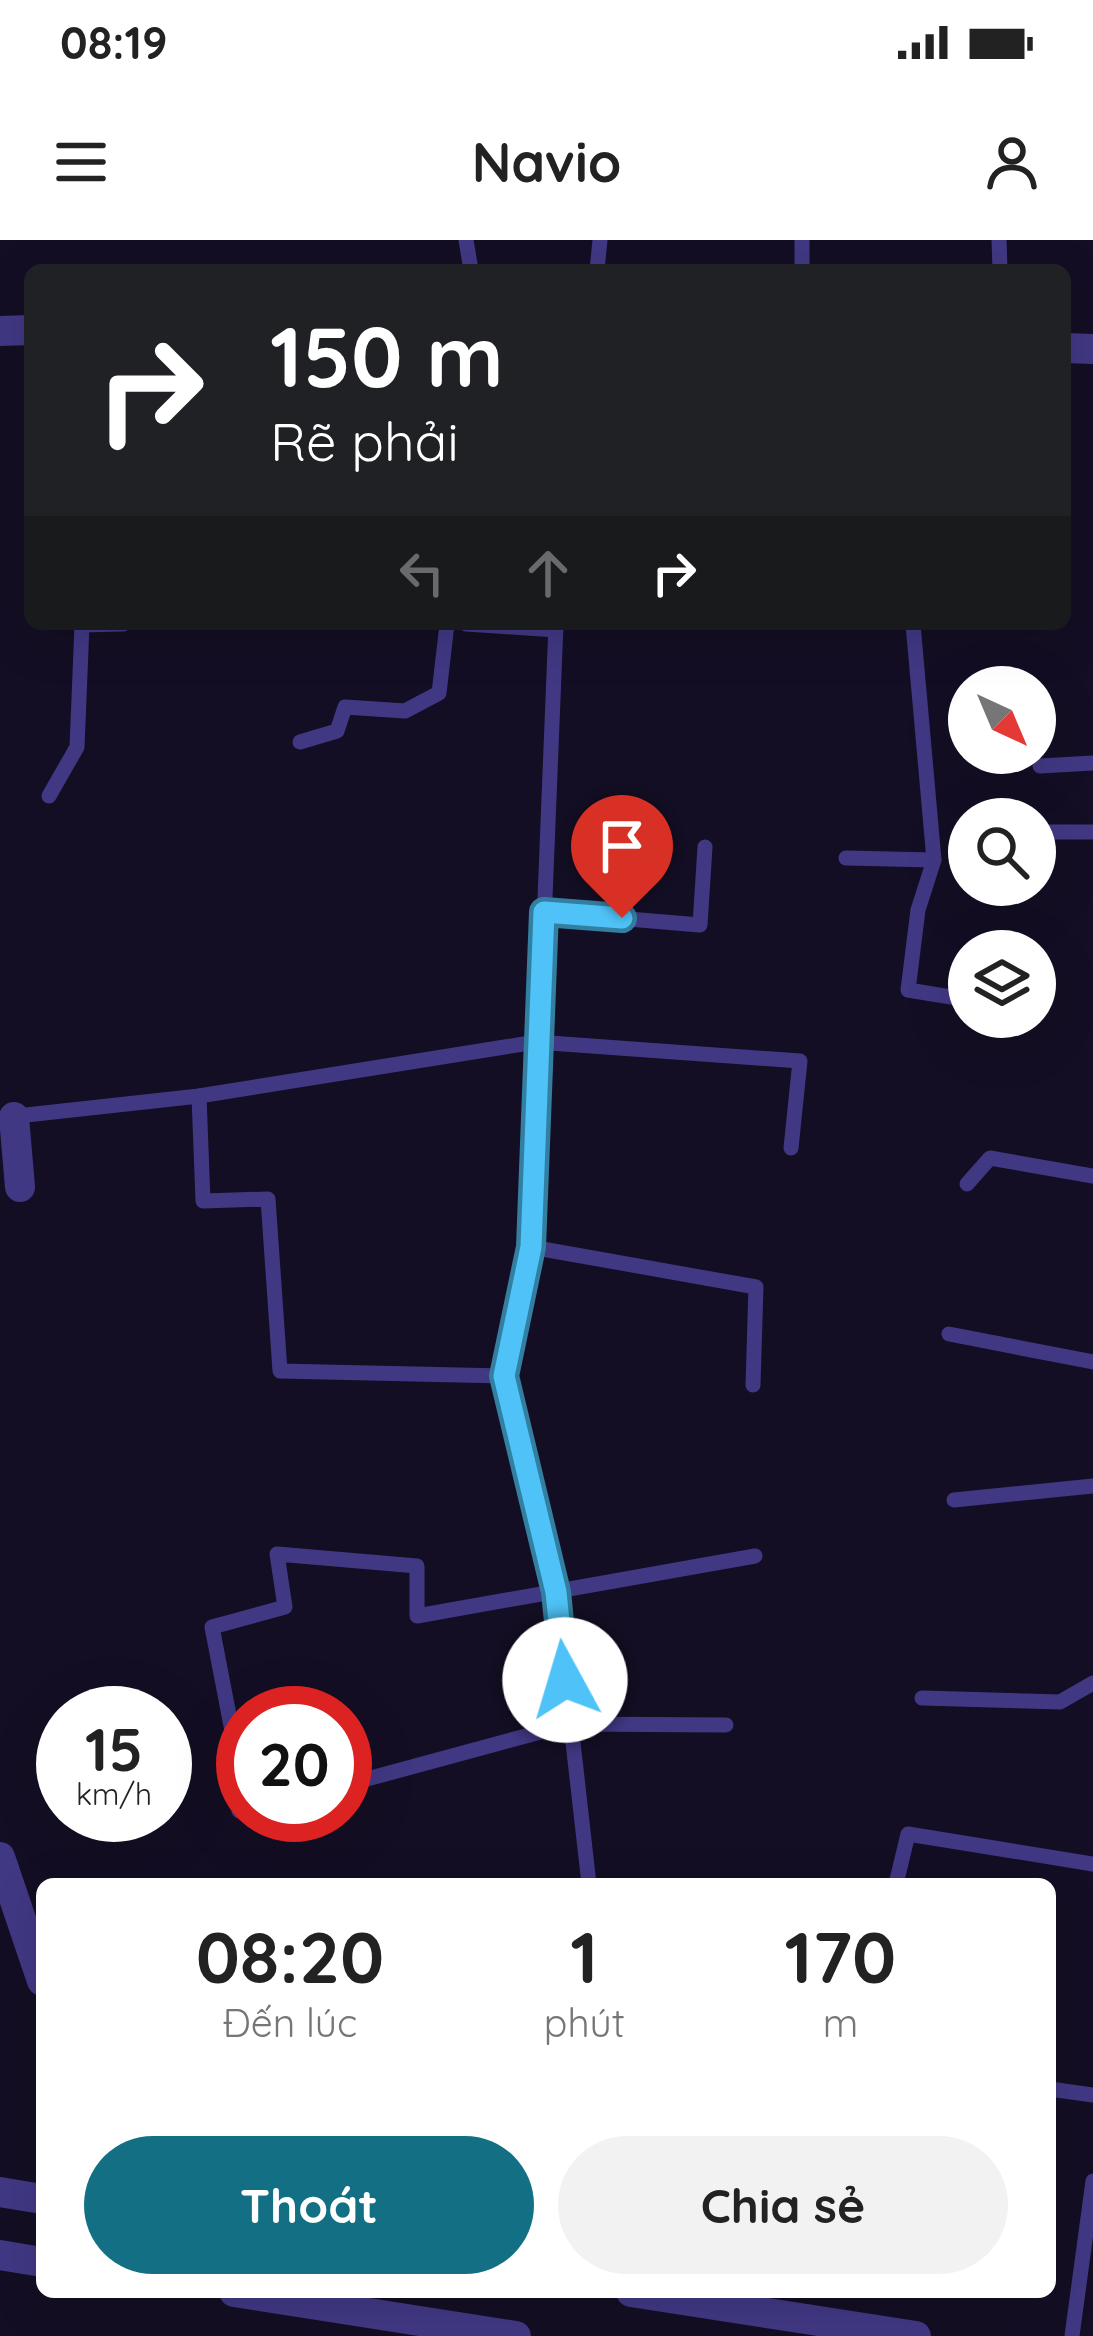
<!DOCTYPE html>
<html lang="vi">
<head>
<meta charset="utf-8">
<style>
	:root { --surface:#fff; --page:#f2f2f2; --text:#222; --muted:#767676; --accent:#137084 }
	body { margin:0; font-family:Quicksand,sans-serif; background:var(--page); color:var(--text); height:100vh; display:flex; flex-direction:column; font-size:45px; white-space:nowrap }
	* { box-sizing:border-box; margin:0 }
	p { font-size:39px; color:var(--muted) }
	.icon { flex:none; width:66px; height:66px; fill:none; stroke:currentColor; stroke-width:2; stroke-linecap:round; stroke-linejoin:round }
	.map { position:relative; flex:1; overflow:hidden }
	.side { position:absolute; left:36px; top:1638px; width:1020px; height:420px; display:flex; flex-direction:column; background:var(--surface); border-radius:18px; box-shadow:0 12px 48px #0002 }
	.side>* { flex:none }
	.hud { position:absolute; left:24px; top:24px; width:1047px; height:366px; border-radius:18px; box-shadow:0 12px 48px #0002; background:#202124; color:#fff; overflow:hidden }
	.needle { width:78px; rotate:136deg }
	.controls { position:absolute; left:948px; top:426px; display:grid; gap:24px }
	.controls a { display:grid; place-items:center; width:108px; height:108px; border-radius:50%; background:var(--surface); box-shadow:0 12px 48px #0002; font-size:60px }
	.speed { position:absolute; left:36px; top:1446px; display:flex; gap:24px; font-size:60px; font-weight:700; text-align:center }
	.speed>* { display:grid; place-content:center; width:156px; height:156px; border-radius:50%; background:var(--surface); box-shadow:0 12px 48px #0002; line-height:1 }
	.speed small { font-size:30px; font-weight:400 }
	.speed .limit { border:18px solid #d22; background:#fff; color:#111 }
	.pin { position:absolute; display:grid; place-items:center; width:102px; height:102px; color:#fff; margin:-123px -51px; border-radius:50% 50% 50% 0; rotate:-45deg; box-shadow:0 0 12px #0007 }
	.pin .icon { rotate:45deg }
	.me { position:absolute; width:132px; margin:-66px; rotate:354deg; stroke-linejoin:round; filter:drop-shadow(0 0 9px #0008) }
	.turn { display:flex; align-items:center; gap:42px; height:252px; padding:0 48px; font-size:54px }
	.turn .icon { width:156px; height:156px; stroke-width:2.5 }
	.turn b { display:block; font-size:84px; line-height:102px }
	.lanes { display:flex; align-items:center; height:114px; padding:0 48px; background:#0003; justify-content:center; gap:60px; direction:ltr }
	.lanes .off { opacity:.35 }
	.eta { display:flex; justify-content:space-evenly; align-items:center; height:204px; text-align:center }
	.eta b { font-size:72px; font-weight:700; line-height:84px }
	.action { display:flex; gap:24px; margin-top:auto; padding:24px 48px }
	.action a { flex:1; height:138px; border-radius:72px; background:var(--accent); color:#fff; font-size:48px; font-weight:700; line-height:138px; text-align:center }
	.action a+a { background:var(--page); color:var(--text) }
	.status { display:flex; justify-content:space-between; align-items:center; height:84px; padding:0 60px; background:var(--surface); direction:ltr }
	.status svg { height:33px; fill:currentColor }
	header { display:flex; justify-content:space-between; align-items:center; height:156px; padding:0 48px; background:var(--surface); font-size:54px; font-weight:700 }
	.map>svg:first-child { display:block }
	.lines { fill:none; stroke-linecap:round; stroke-linejoin:round }
	.lane { stroke:#413884; stroke-width:15 }
	.street { stroke:#413884; stroke-width:30 }
	.route-casing { stroke:#337fa1; stroke-width:30 }
	.route { stroke:#4fc3f7; stroke-width:21 }
</style>
</head>
<body>
<div class="status"><b>08:19</b><svg viewBox="0 0 49 12"><path d="M0 12V9h3v3zM5 12V6h3v6zM10 12V3h3v9zM15 12V0h3v12zM26 1h20v11H26zM47 4h2v5h-2z"/></svg></div>
<header><svg class="icon" aria-label="menu" viewBox="0 0 24 24"><path d="M4 6h16M4 12h16M4 18h16"/></svg>Navio<svg class="icon" aria-label="person" viewBox="0 0 24 24"><circle cx="12" cy="8" r="4"/><path d="M4 21q1-7 8-7t8 7"/></svg></header>
<div class="map">
<svg width="1093" height="2096" viewBox="0 0 1093 2096">
	<rect width="100%" height="100%" fill="#140e24"/>
	<g class="lines">
		<!-- lane -->
		<g class="lane">
			<polyline points="466,0 471,30"/>
			<polyline points="999,0 1000,30"/>
			<polyline points="597,30 600,0"/>
			<polyline points="802,30 802,0"/>
			<polyline points="466,384 556,390"/>
			<polyline points="556,384 531,1007 504,1136 556,1352 589,1644"/>
			<polyline points="913,384 934,620 918,670 908,750 963,759"/>
			<polyline points="300,502 337,491 345,467 405,471 439,453 447,384"/>
			<polyline points="1040,526 1093,523"/>
			<polyline points="49,556 77,507 82,385 123,384"/>
			<polyline points="1041,592 1093,592"/>
			<polyline points="846,618 934,620"/>
			<polyline points="544,672 700,685 705,607"/>
			<polyline points="199,856 203,961 268,959 280,1131 504,1136"/>
			<polyline points="8,877 199,856 536,802 800,821 791,908"/>
			<polyline points="967,944 990,918 1093,936"/>
			<polyline points="531,1007 756,1047 753,1145"/>
			<polyline points="949,1094 1093,1122"/>
			<polyline points="954,1260 1093,1246"/>
			<polyline points="922,1458 1060,1462 1093,1443"/>
			<polyline points="345,1545 570,1484 726,1485"/>
			<polyline points="243,1570 239,1571 239,1527 212,1387 285,1367 277,1314 417,1326 417,1376 755,1316"/>
			<polyline points="896,1644 908,1594 1093,1624"/>
			<polyline points="1050,1849 1093,1855"/>
			<polyline points="1072,2096 1093,1941"/>
		</g>
		<!-- street -->
		<g class="street">
			<polyline points="0,91 30,90"/>
			<polyline points="1065,108 1093,109"/>
			<polyline points="14,877 20,947"/>
			<polyline points="0,1617 42,1741"/>
			<polyline points="0,1952 42,1959"/>
			<polyline points="0,2015 42,2022"/>
			<polyline points="234,2052 516,2096"/>
			<polyline points="631,2052 916,2096"/>
		</g>
	</g>
	<g class="lines">
		<!-- route casing -->
		<g class="route-casing">
			<polyline id="route" points="565,1440 556,1352 504,1136 531,1007 544,672 622,678"/>
		</g>
		<!-- route -->
		<use href="#route" class="route"/>
	</g>
</svg>
<div class="controls">
<a><svg class="needle" viewBox="-14 -14 28 28"><path d="M0-13l5 13h-10z" fill="#e53935"/><path d="M0 13l5-13h-10z" fill="#767676"/></svg></a>
<a><svg class="icon" aria-label="search" viewBox="0 0 24 24"><circle cx="10" cy="10" r="6"/><path d="M15 15l6 6"/></svg></a>
<a><svg class="icon" aria-label="layers" viewBox="0 0 24 24"><path d="M12 4l9 5-9 5-9-5zM3 14l9 5 9-5"/></svg></a>
</div>
<div class="speed"><div>15<small>km/h</small></div><div class="limit">20</div></div>
<div class="pin" style="left:622px;top:678px;background:#d93025"><svg class="icon" aria-label="arrive" viewBox="0 0 24 24"><path d="M6 21V4h12l-3 4 3 4H6"/></svg></div>
<svg class="me" style="left:565px;top:1440px" viewBox="-20 -20 40 40"><circle r="19" fill="#fff"/><path d="M0-13L10 11 0 6-10 11z" fill="#4fc3f7"/></svg>
<div class="hud">
<div class="turn"><svg class="icon" aria-label="right" viewBox="0 0 24 24"><path d="M7 20v-9h11M14 6l5 5-5 5"/></svg><div><b>150 m</b>Rẽ phải</div></div>
<div class="lanes"><svg class="icon off" aria-label="left" viewBox="0 0 24 24"><path d="M17 20v-9H6M10 6l-5 5 5 5"/></svg><svg class="icon off" aria-label="ahead" viewBox="0 0 24 24"><path d="M12 20V5M6 11l6-6 6 6"/></svg><svg class="icon" aria-label="right" viewBox="0 0 24 24"><path d="M7 20v-9h11M14 6l5 5-5 5"/></svg></div>
</div>
<section class="side">
<div class="eta">
<div><b>08:20</b><p>Đến lúc</p></div>
<div><b>1</b><p>phút</p></div>
<div><b>170</b><p>m</p></div>
</div>
<div class="action"><a>Thoát</a><a>Chia sẻ</a></div>
</section>
</div>
</body>
</html>
